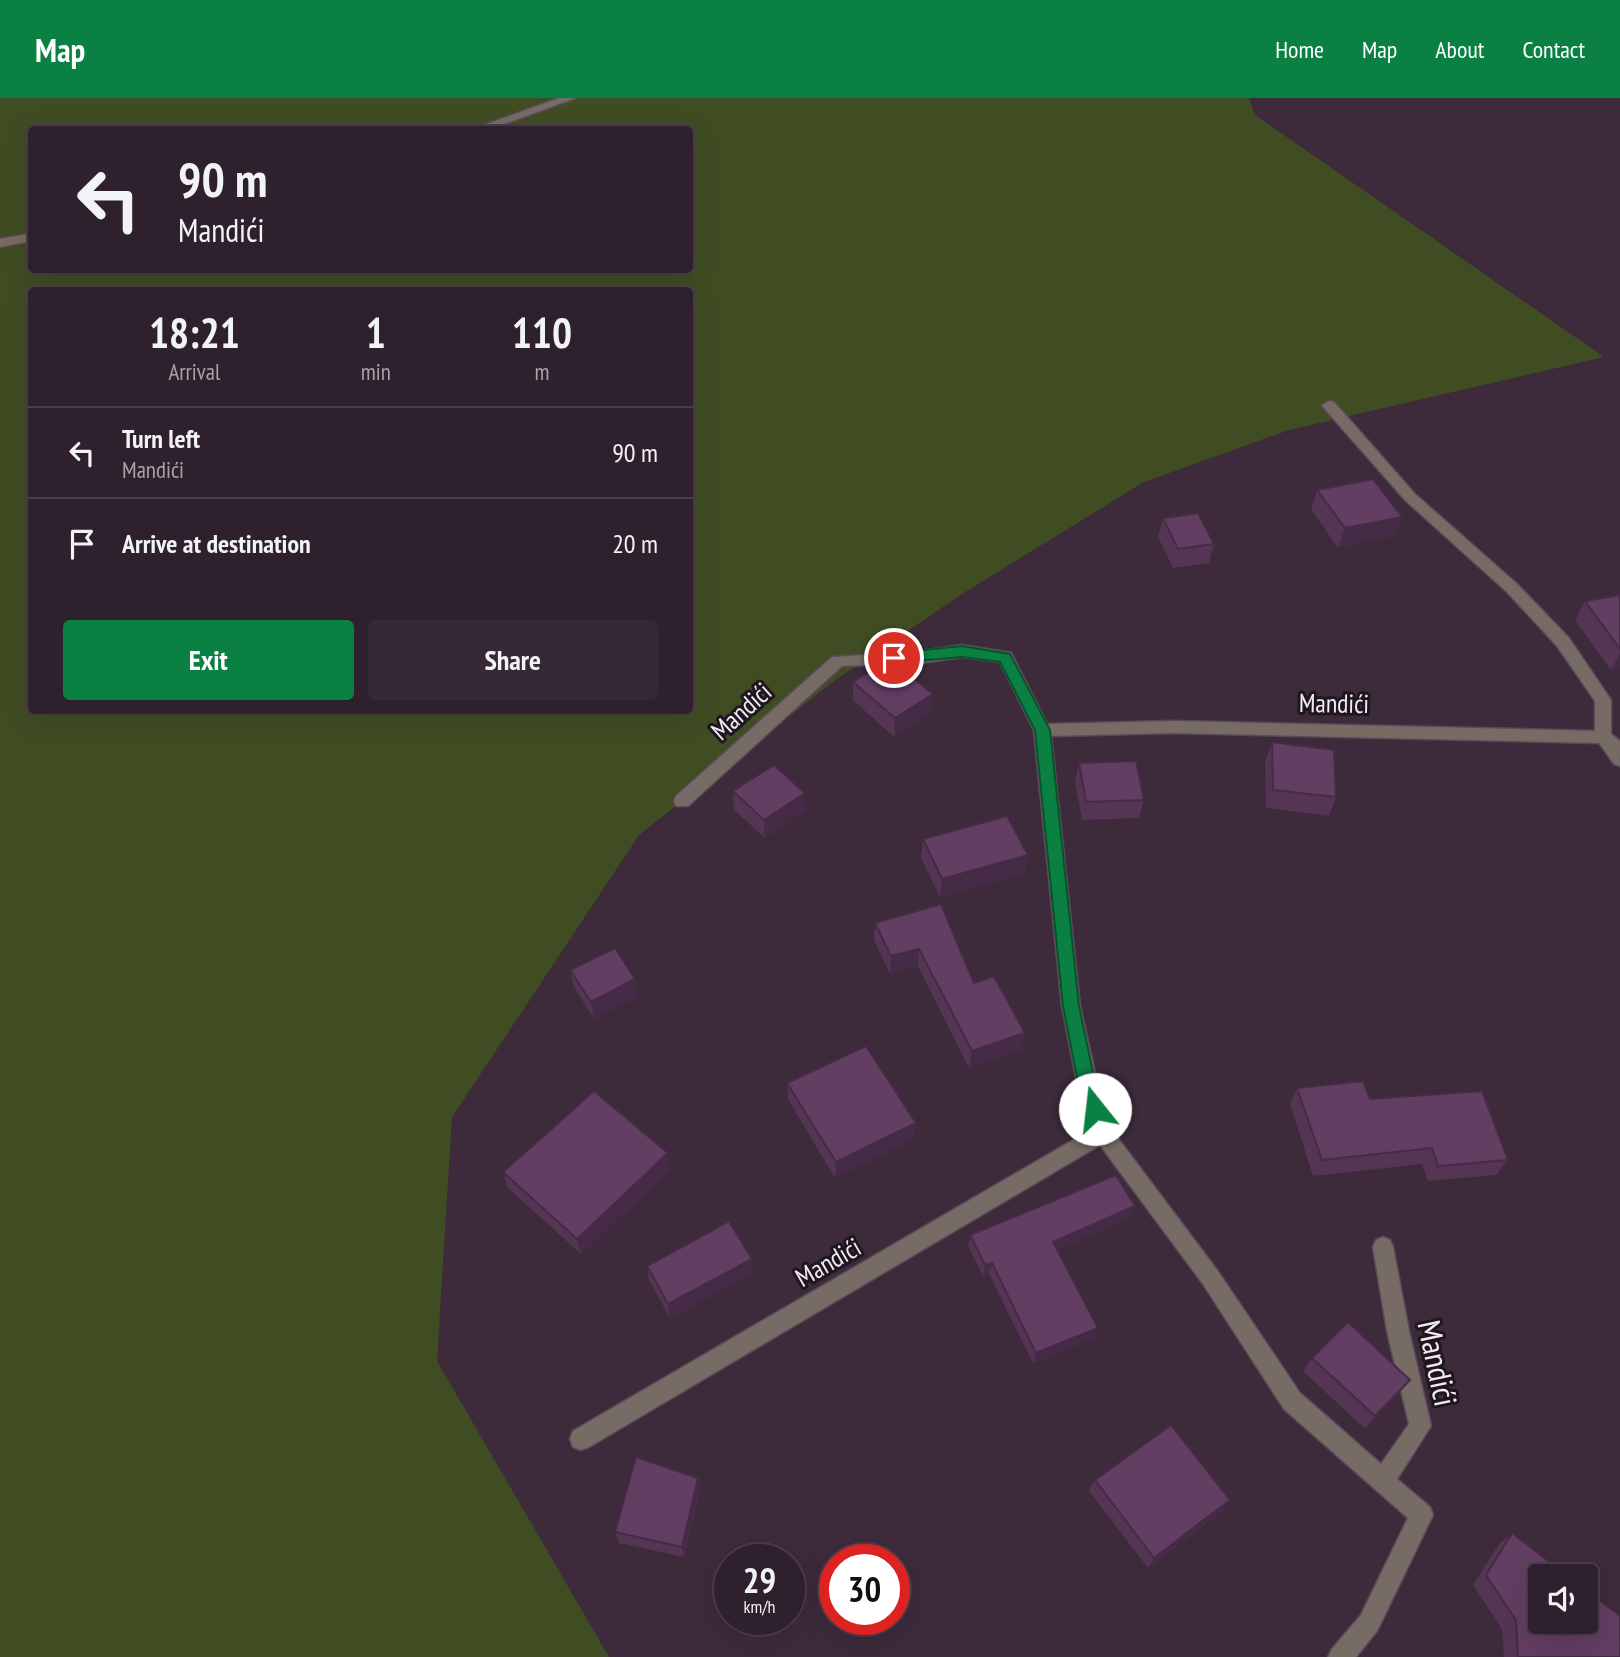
<!DOCTYPE html>
<html lang="en">
<head>
<meta charset="utf-8">
<style>
	:root { --surface:#2e202c; --page:#362834; --text:#f1f3f6; --muted:#a7a3a9; --line:#493e48; --accent:#0b8043 }
	body { margin:0; font-family:"PT Sans Narrow",sans-serif; background:var(--page); color:var(--text); height:100vh; display:flex; flex-direction:column; font-size:26px; white-space:nowrap }
	* { box-sizing:border-box; margin:0 }
	p { font-size:23px; color:var(--muted) }
	.icon { flex:none; width:38px; height:38px; fill:none; stroke:currentColor; stroke-width:2; stroke-linecap:round; stroke-linejoin:round }
	.map { position:relative; flex:1; overflow:hidden }
	.sheet { position:absolute; left:28px; top:189px; width:665px; height:427px; display:flex; flex-direction:column; background:var(--surface); border-radius:7px; box-shadow:0 7px 28px #0002,0 0 0 2px var(--line) }
	.sheet>* { flex:none }
	.banner { position:absolute; left:28px; top:28px; width:665px; height:147px; border-radius:7px; box-shadow:0 7px 28px #0002,0 0 0 2px var(--line); background:#2e202c; color:var(--text); overflow:hidden }
	.buttons { position:absolute; left:1528px; top:1466px; display:grid; gap:14px }
	.buttons a { display:grid; place-items:center; width:70px; height:70px; border-radius:7px; background:var(--surface); box-shadow:0 7px 28px #0002,0 0 0 2px var(--line); font-size:35px }
	.speed { position:absolute; left:714px; top:1446px; display:flex; gap:14px; font-size:35px; font-weight:700; text-align:center }
	.speed>* { display:grid; place-content:center; width:91px; height:91px; border-radius:50%; background:var(--surface); box-shadow:0 7px 28px #0002,0 0 0 2px var(--line); line-height:1 }
	.speed small { font-size:18px; font-weight:400 }
	.speed .limit { border:10px solid #d22; background:#fff; color:#111 }
	.pin { position:absolute; display:grid; place-items:center; width:60px; height:60px; color:#fff; margin:-30px; border:4px solid #fff; border-radius:50%; box-shadow:0 2px 7px #0007 }
	.me { position:absolute; width:77px; margin:-38px; rotate:344deg; stroke-linejoin:round; filter:drop-shadow(0 0 5px #0008) }
	.turn { display:flex; align-items:center; gap:24px; height:147px; padding:0 35px; font-size:32px }
	.turn .icon { width:91px; height:91px; stroke-width:2.5 }
	.turn b { display:block; font-size:49px; line-height:60px }
	.eta { display:flex; justify-content:space-evenly; align-items:center; height:119px; text-align:center }
	.eta b { font-size:42px; font-weight:700; line-height:49px }
	.button { display:flex; gap:14px; margin-top:auto; padding:14px 35px }
	.button a { flex:1; height:80px; border-radius:7px; background:var(--accent); color:#fff; font-size:28px; font-weight:700; line-height:80px; text-align:center }
	.button a+a { background:var(--page); color:var(--text) }
	ul { padding:0; list-style:none }
	li { display:flex; align-items:center; gap:21px; height:91px; padding:0 35px; border-top:2px solid var(--line) }
	li div { flex:1 }
	li b { display:block; font-size:26px }
	li em { font-style:normal }
	header { display:flex; align-items:center; gap:42px; box-sizing:border-box; height:98px; padding:0 35px; background:var(--accent); color:#fff }
	header strong { font-size:33px }
	nav { display:flex; gap:38px; margin-inline-start:auto; font-size:24px }
	.map>svg:first-child { display:block }
	.green { fill:#404d23; fill-rule:evenodd }
	.lines { fill:none; stroke-linecap:round; stroke-linejoin:round }
	.lane-casing { stroke:#5a4a59; stroke-width:3 }
	.street-casing { stroke:#5a4a59; stroke-width:3 }
	.lane { fill:#766b65; fill-rule:evenodd }
	.street { fill:#766b65; fill-rule:evenodd }
	.wall { fill:#543554 }
	.shaded-wall { fill:#452b45 }
	.building { fill:#623e62; stroke:#452b45; stroke-width:2 }
	.route { fill:#0b8043; stroke:#07532c; stroke-width:2 }
	.labels { text-anchor:middle; dominant-baseline:central; stroke-width:6; stroke-linejoin:round; paint-order:stroke }
	.street-label { font-size:26px; fill:#f5eaf4; stroke:#1f171e }
	.near-street-label { font-size:32px; fill:#f5eaf4; stroke:#1f171e }
</style>
</head>
<body>
<header>
<strong>Map</strong>
<nav><a>Home</a><a>Map</a><a>About</a><a>Contact</a></nav>
</header>
<div class="map">
<svg width="1620" height="1559" viewBox="0 0 1620 1559">
	<rect width="100%" height="100%" fill="#3d2b3b"/>
	<!-- green -->
	<path class="green" d="M0 0H1249L1255 17 1604 259 1289 332 1144 384 965 494 834 583 639 737 452 1019 437 1263 609 1559H0ZM32 32H690V172H32ZM32 192H690V612H32Z"/>
	<g class="lines">
		<!-- lane casing -->
		<g class="lane-casing">
			<path id="lane" d="M1603 633C1619 638 1620 654 1620 668L1614 666 1595 639Z"/>
		</g>
		<!-- street casing -->
		<g class="street-casing">
			<g id="street">
				<polygon points="559,0 576,0 488,32 470,32"/>
				<polygon points="32,135 32,143 0,149 0,141"/>
				<polygon points="1329,303 1334,304 1415,396 1517,486 1569,540 1611,602 1611,636 1620,643 1620,658 1599,645 1173,635 1051,638 1080,908 1097,984 1111,1031 1217,1172 1300,1295 1381,1366 1409,1326 1387,1233 1373,1149 1376,1142 1383,1139 1390,1142 1393,1149 1409,1233 1431,1328 1397,1381 1430,1409 1433,1417 1377,1533 1356,1559 1328,1559 1332,1551 1361,1517 1408,1420 1284,1311 1203,1186 1100,1047 589,1349 581,1352 573,1349 570,1341 573,1333 1092,1031 1077,984 1062,908 1034,632 1000,564 962,559 921,565 842,568 688,708 676,708 674,703 676,698 832,559 921,553 962,547 1011,555 1047,626 1173,623 1595,633 1595,603 1557,548 1507,494 1405,402 1324,310 1322,307"/>
			</g>
		</g>
		<!-- lane -->
		<use href="#lane" class="lane"/>
		<!-- street -->
		<use href="#street" class="street"/>
	</g>
	<!-- wall -->
	<g class="wall">
		<polygon points="1317,392 1402,419 1394,438 1338,450 1311,411"/>
		<polygon points="1163,420 1214,446 1209,465 1173,470 1158,439"/>
		<polygon points="1620,497 1620,570 1611,572 1575,522 1585,503"/>
		<polygon points="853,584 933,596 931,615 894,639 853,602"/>
		<polygon points="1272,644 1336,699 1329,718 1266,710 1265,663"/>
		<polygon points="1079,665 1144,702 1139,720 1082,722 1075,684"/>
		<polygon points="733,693 805,713 765,740 734,712"/>
		<polygon points="923,741 1025,775 940,799 921,760"/>
		<polygon points="875,825 974,885 1022,952 969,970 918,868 890,876 874,842"/>
		<polygon points="570,872 638,898 594,921 574,889"/>
		<polygon points="787,985 914,1041 835,1080 788,1001"/>
		<polygon points="1297,990 1370,1001 1508,1062 1496,1077 1428,1083 1422,1066 1313,1078 1290,1006"/>
		<polygon points="670,1071 581,1156 508,1090 503,1074"/>
		<polygon points="1130,1120 1057,1152 1094,1240 1033,1265 989,1176 983,1178 968,1148 970,1137"/>
		<polygon points="647,1168 753,1175 670,1220 649,1182"/>
		<polygon points="1312,1260 1410,1282 1399,1295 1365,1331 1303,1273"/>
		<polygon points="698,1380 700,1392 684,1459 619,1445 615,1434"/>
		<polygon points="1095,1382 1230,1402 1222,1413 1148,1470 1089,1393"/>
		<polygon points="1512,1435 1620,1559 1504,1559 1502,1531 1473,1487 1499,1446"/>
	</g>
	<!-- shaded-wall -->
	<g class="shaded-wall">
		<polygon points="1402,419 1394,438 1338,450 1345,430"/>
		<polygon points="1620,555 1620,570 1611,572"/>
		<polygon points="933,596 931,615 894,639 895,620"/>
		<polygon points="805,695 805,713 765,740 764,722"/>
		<polygon points="1028,757 1025,775 940,799 942,781"/>
		<polygon points="919,851 918,868 890,876 891,858"/>
		<polygon points="635,881 638,898 594,921 591,904"/>
		<polygon points="1025,935 1022,952 969,970 972,953"/>
		<polygon points="916,1025 914,1041 835,1080 836,1064"/>
		<polygon points="668,1055 670,1071 581,1156 577,1141"/>
		<polygon points="1135,1108 1130,1120 1050,1155 1053,1144"/>
		<polygon points="752,1161 753,1175 670,1220 668,1206"/>
		<polygon points="992,1165 989,1176 983,1178 985,1167"/>
		<polygon points="1098,1230 1094,1240 1033,1265 1036,1255"/>
		<polygon points="1410,1282 1399,1295 1365,1331 1375,1318"/>
		<polygon points="698,1380 700,1392 684,1459 682,1449"/>
		<polygon points="1230,1402 1222,1413 1148,1470 1154,1460"/>
	</g>
	<!-- building -->
	<g class="building">
		<polygon points="1373,381 1402,419 1345,430 1317,392"/>
		<polygon points="1198,415 1214,446 1178,451 1163,420"/>
		<polygon points="1620,497 1620,551 1585,503"/>
		<polygon points="890,561 933,596 895,620 853,584"/>
		<polygon points="1272,644 1334,652 1336,699 1273,692"/>
		<polygon points="1136,663 1144,702 1086,704 1079,665"/>
		<polygon points="774,667 805,695 764,722 733,693"/>
		<polygon points="1007,718 1028,757 942,781 923,741"/>
		<polygon points="941,806 974,885 994,878 1025,935 972,953 919,851 891,858 875,825"/>
		<polygon points="615,850 635,881 591,904 570,872"/>
		<polygon points="866,948 916,1025 836,1064 787,985"/>
		<polygon points="1363,983 1370,1001 1482,993 1508,1062 1438,1068 1432,1050 1322,1062 1297,990"/>
		<polygon points="594,993 668,1055 577,1141 503,1074"/>
		<polygon points="1116,1077 1135,1108 1053,1144 1098,1230 1036,1255 992,1165 985,1167 970,1137"/>
		<polygon points="729,1123 752,1161 668,1206 647,1168"/>
		<polygon points="1348,1224 1410,1282 1375,1318 1312,1260"/>
		<polygon points="1171,1327 1230,1402 1154,1460 1095,1382"/>
		<polygon points="636,1359 698,1380 682,1449 615,1434"/>
		<polygon points="1512,1435 1569,1479 1540,1479 1540,1524 1586,1524 1586,1492 1620,1518 1620,1559 1518,1559 1516,1522 1486,1477"/>
	</g>
	<!-- route -->
	<polygon class="route" points="962,548 1010,556 1050,632 1079,908 1095,984 1104,1011 1101,1017 1095,1019 1089,1017 1078,984 1063,908 1035,632 1000,564 962,559 894,565 887,560 894,555"/>
	<g class="labels">
		<!-- street labels -->
		<g class="street-label">
			<text transform="translate(1334 605) rotate(1)">Mandići</text>
			<text transform="translate(741 613) rotate(-42)">Mandići</text>
			<text transform="translate(828 1164) rotate(-30)">Mandići</text>
		</g>
		<!-- near-street labels -->
		<g class="near-street-label">
			<text transform="translate(1438 1265) rotate(78)">Mandići</text>
		</g>
	</g>
</svg>
<div class="buttons">
<a><svg class="icon" aria-label="sound" viewBox="0 0 24 24"><path d="M4 9h4l5-4v14l-5-4H4zM17 9q2 3 0 6"/></svg></a>
</div>
<div class="speed"><div>29<small>km/h</small></div><div class="limit">30</div></div>
<div class="pin" style="left:894px;top:560px;background:#d93025"><svg class="icon" aria-label="arrive" viewBox="0 0 24 24"><path d="M6 21V4h12l-3 4 3 4H6"/></svg></div>
<svg class="me" style="left:1095px;top:1011px" viewBox="-20 -20 40 40"><circle r="19" fill="#fff"/><path d="M0-13L10 11 0 6-10 11z" fill="#0b8043"/></svg>
<div class="banner">
<div class="turn"><svg class="icon" aria-label="left" viewBox="0 0 24 24"><path d="M17 20v-9H6M10 6l-5 5 5 5"/></svg><div><b>90 m</b>Mandići</div></div>
</div>
<section class="sheet">
<div class="eta">
<div><b>18:21</b><p>Arrival</p></div>
<div><b>1</b><p>min</p></div>
<div><b>110</b><p>m</p></div>
</div>
<ul>
<li><svg class="icon" aria-label="left" viewBox="0 0 24 24"><path d="M17 20v-9H6M10 6l-5 5 5 5"/></svg><div><b>Turn left</b><p>Mandići</p></div><em>90 m</em></li>
<li><svg class="icon" aria-label="arrive" viewBox="0 0 24 24"><path d="M6 21V4h12l-3 4 3 4H6"/></svg><div><b>Arrive at destination</b></div><em>20 m</em></li>
</ul>
<div class="button"><a>Exit</a><a>Share</a></div>
</section>
</div>
</body>
</html>
